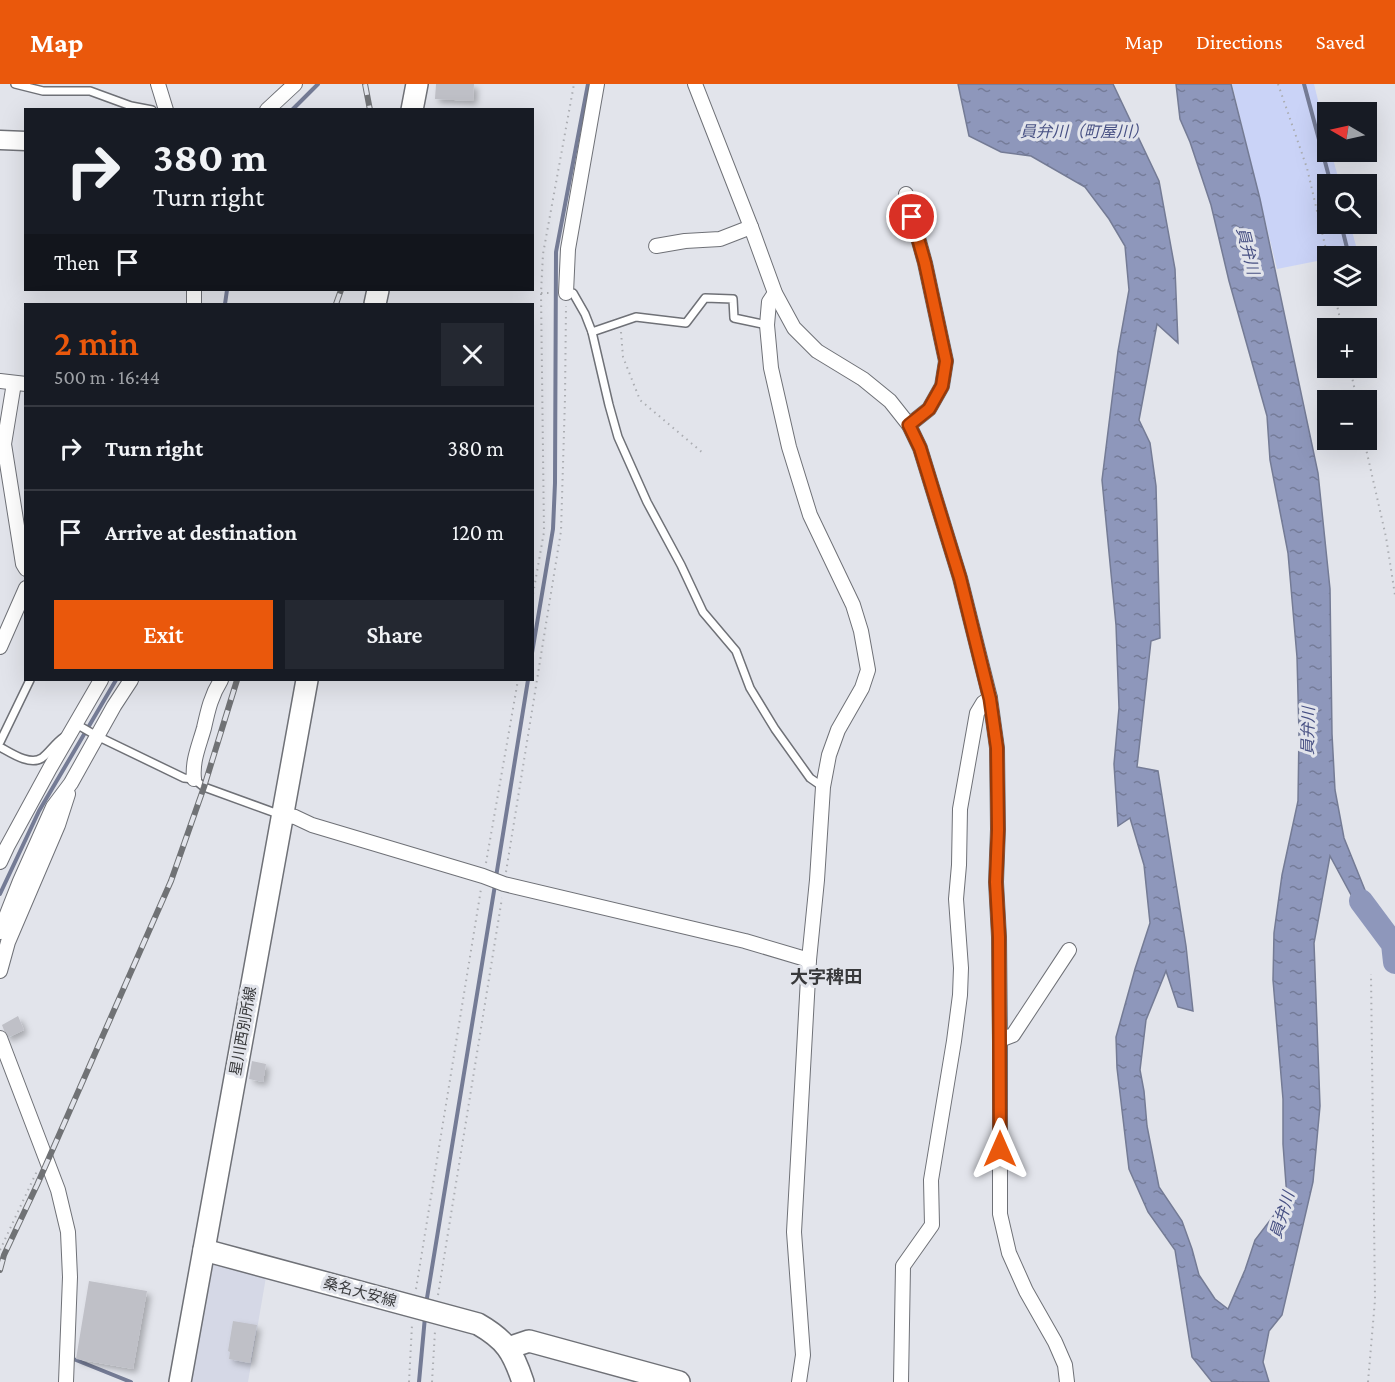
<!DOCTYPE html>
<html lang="en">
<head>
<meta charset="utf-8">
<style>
	:root { --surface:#171b24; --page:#242831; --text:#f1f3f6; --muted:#9ea1a6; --line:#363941; --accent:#ea580c }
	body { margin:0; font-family:"Crimson Pro","Noto Sans JP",serif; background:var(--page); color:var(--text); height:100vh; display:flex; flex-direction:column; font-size:22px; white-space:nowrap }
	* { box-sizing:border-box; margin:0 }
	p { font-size:20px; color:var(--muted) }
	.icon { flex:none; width:33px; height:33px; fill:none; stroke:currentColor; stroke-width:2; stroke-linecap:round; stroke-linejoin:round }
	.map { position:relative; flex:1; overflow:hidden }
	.drawer { position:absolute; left:24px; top:219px; width:510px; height:378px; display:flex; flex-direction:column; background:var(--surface); border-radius:0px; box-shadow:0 6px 24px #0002 }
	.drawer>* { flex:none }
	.top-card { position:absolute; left:24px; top:24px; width:510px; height:183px; border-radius:0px; box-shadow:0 6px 24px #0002; background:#171b24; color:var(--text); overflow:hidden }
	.needle { width:39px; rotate:279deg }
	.tools { position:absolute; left:1317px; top:18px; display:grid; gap:12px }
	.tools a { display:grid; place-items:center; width:60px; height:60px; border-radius:0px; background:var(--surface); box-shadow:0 6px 24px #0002; font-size:30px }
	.pin { position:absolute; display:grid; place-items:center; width:51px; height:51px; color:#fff; margin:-26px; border:3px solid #fff; border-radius:50%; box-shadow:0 2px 6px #0007 }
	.me { position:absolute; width:66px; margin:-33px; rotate:0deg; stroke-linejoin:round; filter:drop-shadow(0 0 4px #0008) }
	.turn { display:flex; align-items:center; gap:21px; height:126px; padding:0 30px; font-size:27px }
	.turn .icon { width:78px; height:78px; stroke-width:2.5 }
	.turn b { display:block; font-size:42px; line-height:51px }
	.then { display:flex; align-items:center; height:57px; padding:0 30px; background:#0003; gap:12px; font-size:22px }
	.round { display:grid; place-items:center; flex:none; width:63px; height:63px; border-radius:0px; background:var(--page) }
	.overview { display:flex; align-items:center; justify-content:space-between; height:102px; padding:0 30px }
	h1 { font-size:36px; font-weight:600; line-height:45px; color:var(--accent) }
	.cta { display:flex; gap:12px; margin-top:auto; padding:12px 30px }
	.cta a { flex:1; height:69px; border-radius:0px; background:var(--accent); color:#fff; font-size:24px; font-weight:600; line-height:69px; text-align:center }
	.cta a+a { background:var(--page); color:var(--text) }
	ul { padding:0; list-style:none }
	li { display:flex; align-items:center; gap:18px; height:84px; padding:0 30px; border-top:2px solid var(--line) }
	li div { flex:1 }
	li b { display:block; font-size:22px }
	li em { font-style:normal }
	header { display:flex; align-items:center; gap:36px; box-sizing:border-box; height:84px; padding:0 30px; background:var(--accent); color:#fff }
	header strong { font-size:28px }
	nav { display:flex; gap:33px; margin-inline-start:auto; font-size:21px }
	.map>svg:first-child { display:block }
	.built { fill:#d5d8e6 }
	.green { fill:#cad3f7 }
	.water { fill:url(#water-ripples); stroke:#747b95; stroke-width:1.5 }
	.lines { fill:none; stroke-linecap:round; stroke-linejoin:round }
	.stream { stroke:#747b95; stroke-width:4 }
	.river { stroke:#8e97bb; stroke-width:24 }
	.building { fill:#bfc0c7; filter:url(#shadow) }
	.lane-casing { stroke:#6f7177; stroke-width:10 }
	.street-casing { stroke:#6f7177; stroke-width:16 }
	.secondary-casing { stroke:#6f7177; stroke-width:21 }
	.primary-casing { stroke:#6f7177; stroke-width:24 }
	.path { stroke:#abadb2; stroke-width:2; stroke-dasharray:1.5 4.5; stroke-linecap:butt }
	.lane { stroke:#fff; stroke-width:7 }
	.street { stroke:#fff; stroke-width:14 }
	.secondary { stroke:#fff; stroke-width:18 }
	.primary { stroke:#fff; stroke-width:21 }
	.rail-casing { stroke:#707275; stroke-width:6 }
	.rail { stroke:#e2e4eb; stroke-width:4; stroke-dasharray:11; stroke-linecap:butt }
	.route-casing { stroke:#983908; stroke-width:15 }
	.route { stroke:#ea580c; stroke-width:10 }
	.labels { text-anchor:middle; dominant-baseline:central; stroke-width:6; stroke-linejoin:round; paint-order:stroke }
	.street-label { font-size:15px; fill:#38393b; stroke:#e2e4eb }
	.water-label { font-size:16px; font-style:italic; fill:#475083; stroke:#e2e4eb }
	.quarter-label { font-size:18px; font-weight:bold; fill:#38393b; stroke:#e2e4eb }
</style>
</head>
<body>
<header>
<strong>Map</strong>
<nav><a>Map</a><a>Directions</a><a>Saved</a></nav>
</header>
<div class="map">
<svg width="1395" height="1298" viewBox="0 0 1395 1298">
	<defs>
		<pattern id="water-ripples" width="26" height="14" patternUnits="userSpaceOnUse" patternTransform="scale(1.5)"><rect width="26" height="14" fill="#8e97bb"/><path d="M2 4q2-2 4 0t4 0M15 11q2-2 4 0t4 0" fill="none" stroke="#757c99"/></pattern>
		<filter id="shadow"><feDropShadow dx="4" dy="4" stdDeviation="3" flood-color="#0004"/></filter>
	</defs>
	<rect width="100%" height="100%" fill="#e2e4eb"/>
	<!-- built -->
	<polygon class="built" points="221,1180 266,1193 248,1298 190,1298 212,1181"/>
	<!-- green -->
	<polygon class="green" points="1232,0 1314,0 1327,53 1328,68 1331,68 1340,100 1328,100 1328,140 1350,140 1358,169 1340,172 1328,172 1327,175 1277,185"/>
	<!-- water -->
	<polygon class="water" points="958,0 1113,0 1159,97 1175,185 1178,259 1157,240 1139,336 1150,359 1156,402 1160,554 1151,557 1137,683 1158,687 1186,862 1193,927 1178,923 1166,887 1146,936 1140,986 1144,1007 1147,1042 1159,1103 1182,1137 1192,1165 1199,1191 1215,1215 1228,1225 1245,1186 1255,1156 1287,1114 1283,1060 1283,1015 1273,896 1274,849 1282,791 1298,717 1299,649 1297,573 1288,469 1270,376 1267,332 1229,197 1211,121 1190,58 1180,35 1176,0 1231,0 1260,115 1318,389 1330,505 1332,650 1335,706 1344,754 1367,811 1357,822 1330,772 1314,859 1320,1022 1313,1098 1282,1231 1269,1247 1263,1278 1269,1298 1212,1298 1192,1273 1175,1166 1148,1128 1129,1085 1117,984 1116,953 1135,885 1150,839 1144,781 1130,734 1118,742 1114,680 1119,624 1116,541 1102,396 1118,267 1129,206 1125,162 1109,135 1085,103 1031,72 1001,68 969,52"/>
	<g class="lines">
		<!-- stream -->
		<g class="stream">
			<polyline points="1304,0 1331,100"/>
			<polyline points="292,26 318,0"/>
			<polyline points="1341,140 1349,172"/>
			<polyline points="225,220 227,206"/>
			<polyline points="532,569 553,445 555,399 556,168 588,0"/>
			<polyline points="496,793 528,596"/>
			<polyline points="0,810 39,727 116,596"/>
			<polyline points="426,1220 495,801"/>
			<polyline points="71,1274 131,1298"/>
			<polyline points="419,1298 425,1233"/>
		</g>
		<!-- river -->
		<polyline class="river" points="1361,817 1393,860 1395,878"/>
	</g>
	<!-- building -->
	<g class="building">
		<polygon points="436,0 474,0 473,17 435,15"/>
		<polygon points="18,932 24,946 7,954 2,941"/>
		<polygon points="252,977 266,980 263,998 249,995"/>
		<polygon points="89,1197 147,1207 133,1285 76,1275"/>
		<polygon points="233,1237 257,1241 250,1279 229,1275 230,1268 228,1267"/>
	</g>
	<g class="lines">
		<!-- lane casing -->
		<g class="lane-casing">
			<g id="lane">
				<polyline points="15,0 43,7 90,7 131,22 152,26"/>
				<polyline points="566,209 573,209 585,230 592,248 609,321 618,353 647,418 681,481 703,528 736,567 750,604 775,645 810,694 823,703"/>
				<polyline points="592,248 636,233 686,239 705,214 733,215 734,234 767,241"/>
				<polyline points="76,640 97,652 184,694 194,695 204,703 281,731"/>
				<polyline points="0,658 30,596"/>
				<path d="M0 663C11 669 30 682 42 674 49 669 55 659 64 653"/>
			</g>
		</g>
		<!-- street casing -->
		<g class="street-casing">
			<g id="street">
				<polyline points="158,0 166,26"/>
				<polyline points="695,0 751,143 775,209 794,244 817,267 863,295 890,317 909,341 920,364 960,494 990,614 997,664 998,745 996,798 999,853 1000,956 1000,1130 1009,1169 1026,1207 1055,1258 1065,1281 1067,1298"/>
				<polyline points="267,26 295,0"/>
				<polyline points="906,110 925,179 946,277 942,302 929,325 909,341"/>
				<polyline points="656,162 685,157 720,155 751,143"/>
				<polyline points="194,206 194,220"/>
				<polyline points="566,209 568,165 597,0"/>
				<polyline points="775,209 769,218 767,241 771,284 789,363 810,431 853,521 861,547 868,586 862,604 838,646 829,671 823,703 817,796 809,876 794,1148 803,1271 799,1298"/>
				<polyline points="0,297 26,300"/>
				<polyline points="14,299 4,360 23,480 26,485"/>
				<polyline points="0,563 26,504"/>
				<path d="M194 695C192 677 199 662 204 644 208 626 211 612 221 596"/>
				<polyline points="283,731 295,733 312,741 483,792 504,800 745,857 809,876"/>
				<polyline points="0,778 7,763 50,684 101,596"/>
				<polyline points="0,848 20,797 53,723 71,699 114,622 131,596"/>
				<polyline points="0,887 8,858 58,741 68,710"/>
				<polyline points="0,954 58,1106 68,1148 70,1193 66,1298"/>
				<polyline points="1000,956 1013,951 1069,866"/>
				<polyline points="901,1298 903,1182 932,1141 931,1096 954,957 960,911 961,884 956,815 959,781 960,725 977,629 983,619 990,614"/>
			</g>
		</g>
		<!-- secondary casing -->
		<g class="secondary-casing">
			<polyline id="secondary" points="0,56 26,57"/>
		</g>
		<!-- primary casing -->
		<g class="primary-casing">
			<g id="primary">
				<polyline points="412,26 417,0"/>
				<polyline points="375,220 378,206"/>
				<path d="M204 1166 478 1240C506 1256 513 1268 523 1298"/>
				<polyline points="508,1264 529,1257 679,1298"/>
				<polyline points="180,1298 307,596"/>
			</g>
		</g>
		<!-- path -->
		<g class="path">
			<polyline points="1278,0 1307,84 1328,174"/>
			<polyline points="541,209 552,209"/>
			<polyline points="1335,212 1342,244"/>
			<polyline points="621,248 623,273 640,316 703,369"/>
			<polyline points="1350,284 1357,316"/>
			<polyline points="1364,356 1386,453 1395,511"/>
			<polyline points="532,516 544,448 541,209 543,170 574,0"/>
			<polyline points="486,779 518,596"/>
			<polyline points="506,788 561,447 565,314 566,222"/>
			<polyline points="0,1166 37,1087"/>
			<polyline points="416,1205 481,805"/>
			<polyline points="438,1211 502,814"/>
			<polyline points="409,1298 412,1241"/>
			<polyline points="432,1298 435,1247"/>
			<polyline points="1368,1298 1375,1216 1371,890"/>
		</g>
		<!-- lane -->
		<use href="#lane" class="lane"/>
		<!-- street -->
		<use href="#street" class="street"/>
		<!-- secondary -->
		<use href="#secondary" class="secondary"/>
		<!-- primary -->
		<use href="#primary" class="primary"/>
		<!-- rail casing -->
		<g class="rail-casing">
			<g id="rail">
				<polyline points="365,0 370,26"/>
				<polyline points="336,220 341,206"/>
				<polyline points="0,1186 4,1171 37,1101 171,797 204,703 237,596"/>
			</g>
		</g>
		<!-- rail -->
		<use href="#rail" class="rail"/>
	</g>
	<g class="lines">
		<!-- route casing -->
		<g class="route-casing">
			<polyline id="route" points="912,133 925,179 946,277 942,302 929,325 909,341 920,364 960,494 990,615 997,664 998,746 996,798 999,853 1000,1065"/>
		</g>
		<!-- route -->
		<use href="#route" class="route"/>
	</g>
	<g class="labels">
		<!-- street labels -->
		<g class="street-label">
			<text transform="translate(243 947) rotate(-80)">星川西別所線</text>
			<text transform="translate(360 1208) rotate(15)">桑名大安線</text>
		</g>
		<!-- water labels -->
		<g class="water-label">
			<text x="1084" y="47">員弁川（町屋川）</text>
			<text transform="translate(1248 167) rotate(76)">員弁川</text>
			<text transform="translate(1308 647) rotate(-89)">員弁川</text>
			<text transform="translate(1282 1131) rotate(-73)">員弁川</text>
		</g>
		<!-- quarter labels -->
		<g class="quarter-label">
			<text x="826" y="893">大字稗田</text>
		</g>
	</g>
</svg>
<div class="tools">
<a><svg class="needle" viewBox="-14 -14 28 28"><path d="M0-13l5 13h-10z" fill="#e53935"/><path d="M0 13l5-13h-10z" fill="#9ea1a6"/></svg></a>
<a><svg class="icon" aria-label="search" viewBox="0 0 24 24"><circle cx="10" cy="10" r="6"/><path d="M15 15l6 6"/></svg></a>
<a><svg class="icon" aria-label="layers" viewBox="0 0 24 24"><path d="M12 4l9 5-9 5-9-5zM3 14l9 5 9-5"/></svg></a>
<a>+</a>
<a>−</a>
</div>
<div class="pin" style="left:912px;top:133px;background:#d93025"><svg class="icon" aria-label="arrive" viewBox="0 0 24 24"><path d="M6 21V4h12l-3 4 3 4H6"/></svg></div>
<svg class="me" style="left:1000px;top:1065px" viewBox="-20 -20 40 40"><path d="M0-17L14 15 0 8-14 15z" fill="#ea580c" stroke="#fff" stroke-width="4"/></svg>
<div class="top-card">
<div class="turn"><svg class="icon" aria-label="right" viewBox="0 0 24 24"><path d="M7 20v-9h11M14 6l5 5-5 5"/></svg><div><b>380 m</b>Turn right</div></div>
<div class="then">Then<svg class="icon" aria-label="arrive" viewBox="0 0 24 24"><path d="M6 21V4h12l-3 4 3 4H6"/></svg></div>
</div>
<section class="drawer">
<div class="overview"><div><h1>2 min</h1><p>500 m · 16:44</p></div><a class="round"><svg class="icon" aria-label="close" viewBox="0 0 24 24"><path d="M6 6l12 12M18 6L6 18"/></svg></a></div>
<ul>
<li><svg class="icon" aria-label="right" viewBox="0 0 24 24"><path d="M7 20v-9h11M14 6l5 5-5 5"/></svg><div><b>Turn right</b></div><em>380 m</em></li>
<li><svg class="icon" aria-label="arrive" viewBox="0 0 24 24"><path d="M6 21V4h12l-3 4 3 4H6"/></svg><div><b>Arrive at destination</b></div><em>120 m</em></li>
</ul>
<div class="cta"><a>Exit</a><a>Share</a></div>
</section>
</div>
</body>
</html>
